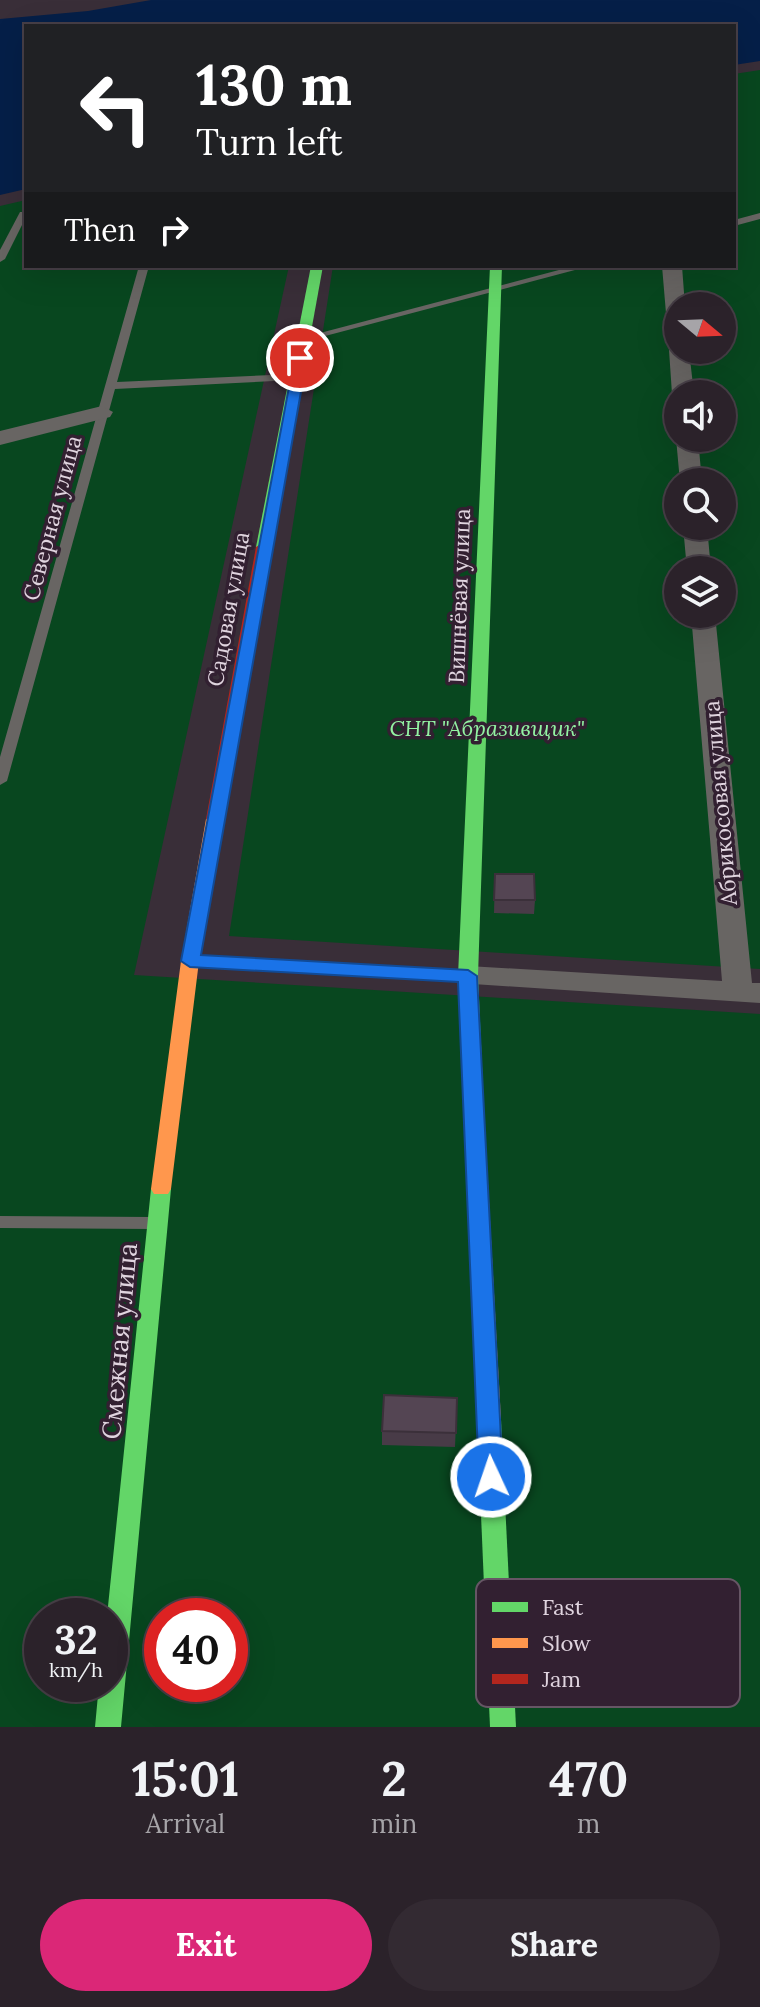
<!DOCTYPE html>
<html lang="en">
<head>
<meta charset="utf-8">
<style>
	:root { --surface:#2b222a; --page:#332a32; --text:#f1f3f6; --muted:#a6a4a8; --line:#473f47; --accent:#db2777 }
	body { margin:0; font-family:Lora,serif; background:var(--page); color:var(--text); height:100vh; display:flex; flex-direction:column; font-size:30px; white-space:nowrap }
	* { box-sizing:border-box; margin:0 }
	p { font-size:26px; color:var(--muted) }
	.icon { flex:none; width:44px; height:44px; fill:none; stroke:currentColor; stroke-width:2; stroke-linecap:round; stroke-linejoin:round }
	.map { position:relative; height:1727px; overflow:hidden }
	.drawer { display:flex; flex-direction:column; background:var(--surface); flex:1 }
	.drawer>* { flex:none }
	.hud { position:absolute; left:24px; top:24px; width:712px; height:244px; border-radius:0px; box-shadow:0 8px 32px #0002,0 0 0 2px var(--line); background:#202124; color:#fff; overflow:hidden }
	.needle { width:52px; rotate:109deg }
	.tools { position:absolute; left:664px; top:292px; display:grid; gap:16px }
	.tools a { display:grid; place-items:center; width:72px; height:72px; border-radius:50%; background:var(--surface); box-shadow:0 8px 32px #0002,0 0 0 2px var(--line); font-size:40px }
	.speed { position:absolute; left:24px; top:1598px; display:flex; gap:16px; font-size:40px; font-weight:700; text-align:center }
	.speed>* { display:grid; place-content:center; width:104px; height:104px; border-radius:50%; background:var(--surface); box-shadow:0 8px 32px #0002,0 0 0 2px var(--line); line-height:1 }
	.speed small { font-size:20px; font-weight:400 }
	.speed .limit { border:12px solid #d22; background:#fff; color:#111 }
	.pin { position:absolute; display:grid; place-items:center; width:68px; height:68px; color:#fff; margin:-34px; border:4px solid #fff; border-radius:50%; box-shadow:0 2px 8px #0007 }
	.me { position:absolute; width:88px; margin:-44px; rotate:357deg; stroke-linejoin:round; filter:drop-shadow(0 0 6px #0008) }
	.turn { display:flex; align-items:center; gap:28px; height:168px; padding:0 40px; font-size:36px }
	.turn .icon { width:104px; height:104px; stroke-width:2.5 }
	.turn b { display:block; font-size:56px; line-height:68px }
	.then { display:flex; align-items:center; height:76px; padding:0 40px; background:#0003; gap:16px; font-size:30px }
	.eta { display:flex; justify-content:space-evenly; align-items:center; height:136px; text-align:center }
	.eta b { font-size:48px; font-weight:700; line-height:56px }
	.action { display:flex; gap:16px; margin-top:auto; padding:16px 40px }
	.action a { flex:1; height:92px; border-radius:48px; background:var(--accent); color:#fff; font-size:32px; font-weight:700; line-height:92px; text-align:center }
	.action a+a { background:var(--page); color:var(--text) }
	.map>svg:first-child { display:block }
	.green { fill:#08471f; fill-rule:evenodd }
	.water { fill:#051f48 }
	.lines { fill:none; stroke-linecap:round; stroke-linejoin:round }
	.lane { fill:#686563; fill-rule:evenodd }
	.street { fill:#686563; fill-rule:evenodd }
	.fast { fill:#63d668; fill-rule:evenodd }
	.slow { fill:#ff974d; fill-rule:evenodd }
	.jam { fill:#b3261e; fill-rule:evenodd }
	.wall { fill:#483b47 }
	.building { fill:#544553; stroke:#3b303a; stroke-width:2 }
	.route { fill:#1a73e8; stroke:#114b97; stroke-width:2 }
	.labels { text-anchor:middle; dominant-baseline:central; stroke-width:7; stroke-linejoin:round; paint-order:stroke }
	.street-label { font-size:22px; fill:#e0d4df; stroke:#322031 }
	.park-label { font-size:22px; font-style:italic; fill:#93f3a3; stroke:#322031 }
	.near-street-label { font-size:26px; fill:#e0d4df; stroke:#322031 }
	.key { fill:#322031; stroke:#665665; stroke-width:2 }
	.key-label { font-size:22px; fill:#e0d4df }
</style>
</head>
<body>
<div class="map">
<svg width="760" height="1727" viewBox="0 0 760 1727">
	<rect width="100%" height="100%" fill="#392e38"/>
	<!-- green -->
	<g class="green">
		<path d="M760 70V969L229 936 333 266H734V74ZM678 306H722V350H678ZM678 394H722V438H678ZM678 482H722V526H678ZM678 570H722V614H678Z"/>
		<path d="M26 200V266H289L134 975 760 1014V1727H0V206ZM42 1616H110V1684H42ZM162 1616H230V1684H162Z"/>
	</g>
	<!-- water -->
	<polygon class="water" points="151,0 760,0 760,61 734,65 734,26 26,26 26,189 0,195 0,19 88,11"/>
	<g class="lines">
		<!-- lane -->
		<g class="lane">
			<polygon points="20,212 26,212 26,217 5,259 0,262 0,250"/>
			<polygon points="760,213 760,219 734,226 734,220"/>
			<polygon points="139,266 149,266 117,382 294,374 299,377 294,380 115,389 7,781 0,785 0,757"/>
			<polygon points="574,266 590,266 310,340 302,340 301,338"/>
			<polygon points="192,956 463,971 470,976 463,981 187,964 185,961 187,958"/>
			<polygon points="0,1216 152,1217 158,1219 160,1223 158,1227 152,1229 0,1228"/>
		</g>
		<!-- street -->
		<g class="street">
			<polygon points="662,266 682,266 685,306 678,306 678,343 668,337"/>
			<polygon points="678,344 678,350 689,350 694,394 678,394 678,399 672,394 669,350"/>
			<polygon points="102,406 113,412 110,417 0,445 0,431"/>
			<polygon points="678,435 678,438 698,438 702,482 680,482 676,438"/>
			<polygon points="683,526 707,526 711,570 687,570"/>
			<polygon points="691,614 715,614 752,983 760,983 760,1003 458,983 453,976 458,969 468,966 722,981"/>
		</g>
		<!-- fast -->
		<g class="fast">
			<polygon points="311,266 323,266 272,547 264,552 256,547"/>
			<polygon points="490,266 502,266 478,976 484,1111 481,1116 467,1116 464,1111 458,976"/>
			<polygon points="161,1181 168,1184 171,1189 121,1727 95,1727 99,1684 110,1684 110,1616 107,1616 151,1189 154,1184"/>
			<polygon points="489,1411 497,1414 501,1420 516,1727 490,1727 477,1420 481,1414"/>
		</g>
		<!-- slow -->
		<g class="slow">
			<polygon points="215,814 224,819 199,961 171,1189 168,1194 154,1194 151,1189 181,961 206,819"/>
			<polygon points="474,1104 481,1106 484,1111 501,1420 497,1426 489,1429 481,1426 477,1420 464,1111 467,1106"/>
		</g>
		<!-- jam -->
		<polygon class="jam" points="264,542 272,547 224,819 215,824 206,819 256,547"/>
	</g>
	<!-- wall -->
	<g class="wall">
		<polygon points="495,874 535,900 534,914 494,913"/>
		<polygon points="457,1398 455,1447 382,1445 382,1431"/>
	</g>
	<!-- building -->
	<g class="building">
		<polygon points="495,874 534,874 535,900 494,900"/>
		<polygon points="384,1395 457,1398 456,1433 382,1431"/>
	</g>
	<!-- route -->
	<polygon class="route" points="295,355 307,358 201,955 468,970 477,976 503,1477 499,1484 491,1486 483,1484 479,1477 458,982 190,967 181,961"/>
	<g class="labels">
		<!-- street labels -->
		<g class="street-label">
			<text transform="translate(52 518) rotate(-75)">Северная улица</text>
			<text transform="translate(459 596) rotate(-88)">Вишнёвая улица</text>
			<text transform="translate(228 609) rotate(-80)">Садовая улица</text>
			<text transform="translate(720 803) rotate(-95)">Абрикосовая улица</text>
		</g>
		<!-- park labels -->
		<g class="park-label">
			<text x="487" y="728">СНТ "Абразивщик"</text>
		</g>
		<!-- near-street labels -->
		<g class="near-street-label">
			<text transform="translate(119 1341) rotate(-85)">Смежная улица</text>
		</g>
	</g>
	<!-- legend -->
	<rect x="476" y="1579" width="264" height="128" rx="12" class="key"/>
	<rect x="492" y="1602" width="36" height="10" fill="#63d668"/>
	<rect x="492" y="1638" width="36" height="10" fill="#ff974d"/>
	<rect x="492" y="1674" width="36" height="10" fill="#b3261e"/>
	<g class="key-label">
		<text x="542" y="1615">Fast</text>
		<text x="542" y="1651">Slow</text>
		<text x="542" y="1687">Jam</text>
	</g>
</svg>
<div class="tools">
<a><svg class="needle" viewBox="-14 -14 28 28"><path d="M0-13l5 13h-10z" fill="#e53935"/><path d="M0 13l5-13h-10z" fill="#a6a4a8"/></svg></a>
<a><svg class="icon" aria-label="sound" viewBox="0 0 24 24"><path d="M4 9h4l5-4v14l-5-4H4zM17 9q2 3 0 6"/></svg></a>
<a><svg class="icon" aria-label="search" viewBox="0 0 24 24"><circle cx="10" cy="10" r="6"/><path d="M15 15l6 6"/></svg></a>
<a><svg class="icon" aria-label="layers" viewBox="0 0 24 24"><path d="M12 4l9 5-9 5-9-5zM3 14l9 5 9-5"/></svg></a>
</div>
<div class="speed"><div>32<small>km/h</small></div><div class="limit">40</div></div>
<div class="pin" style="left:300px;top:358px;background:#d93025"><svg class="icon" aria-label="arrive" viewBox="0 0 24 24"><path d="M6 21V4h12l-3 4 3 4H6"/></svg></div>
<svg class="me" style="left:491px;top:1477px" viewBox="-20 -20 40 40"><circle r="17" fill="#1a73e8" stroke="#fff" stroke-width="3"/><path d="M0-11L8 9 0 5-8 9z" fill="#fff"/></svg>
<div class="hud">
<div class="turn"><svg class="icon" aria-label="left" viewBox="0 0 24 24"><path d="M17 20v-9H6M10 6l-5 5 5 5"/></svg><div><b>130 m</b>Turn left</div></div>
<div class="then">Then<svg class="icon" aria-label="right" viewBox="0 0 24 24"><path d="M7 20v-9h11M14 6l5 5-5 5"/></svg></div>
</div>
</div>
<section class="drawer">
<div class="eta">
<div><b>15:01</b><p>Arrival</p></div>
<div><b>2</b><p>min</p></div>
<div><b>470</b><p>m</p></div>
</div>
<div class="action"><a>Exit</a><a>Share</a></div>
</section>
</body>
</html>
